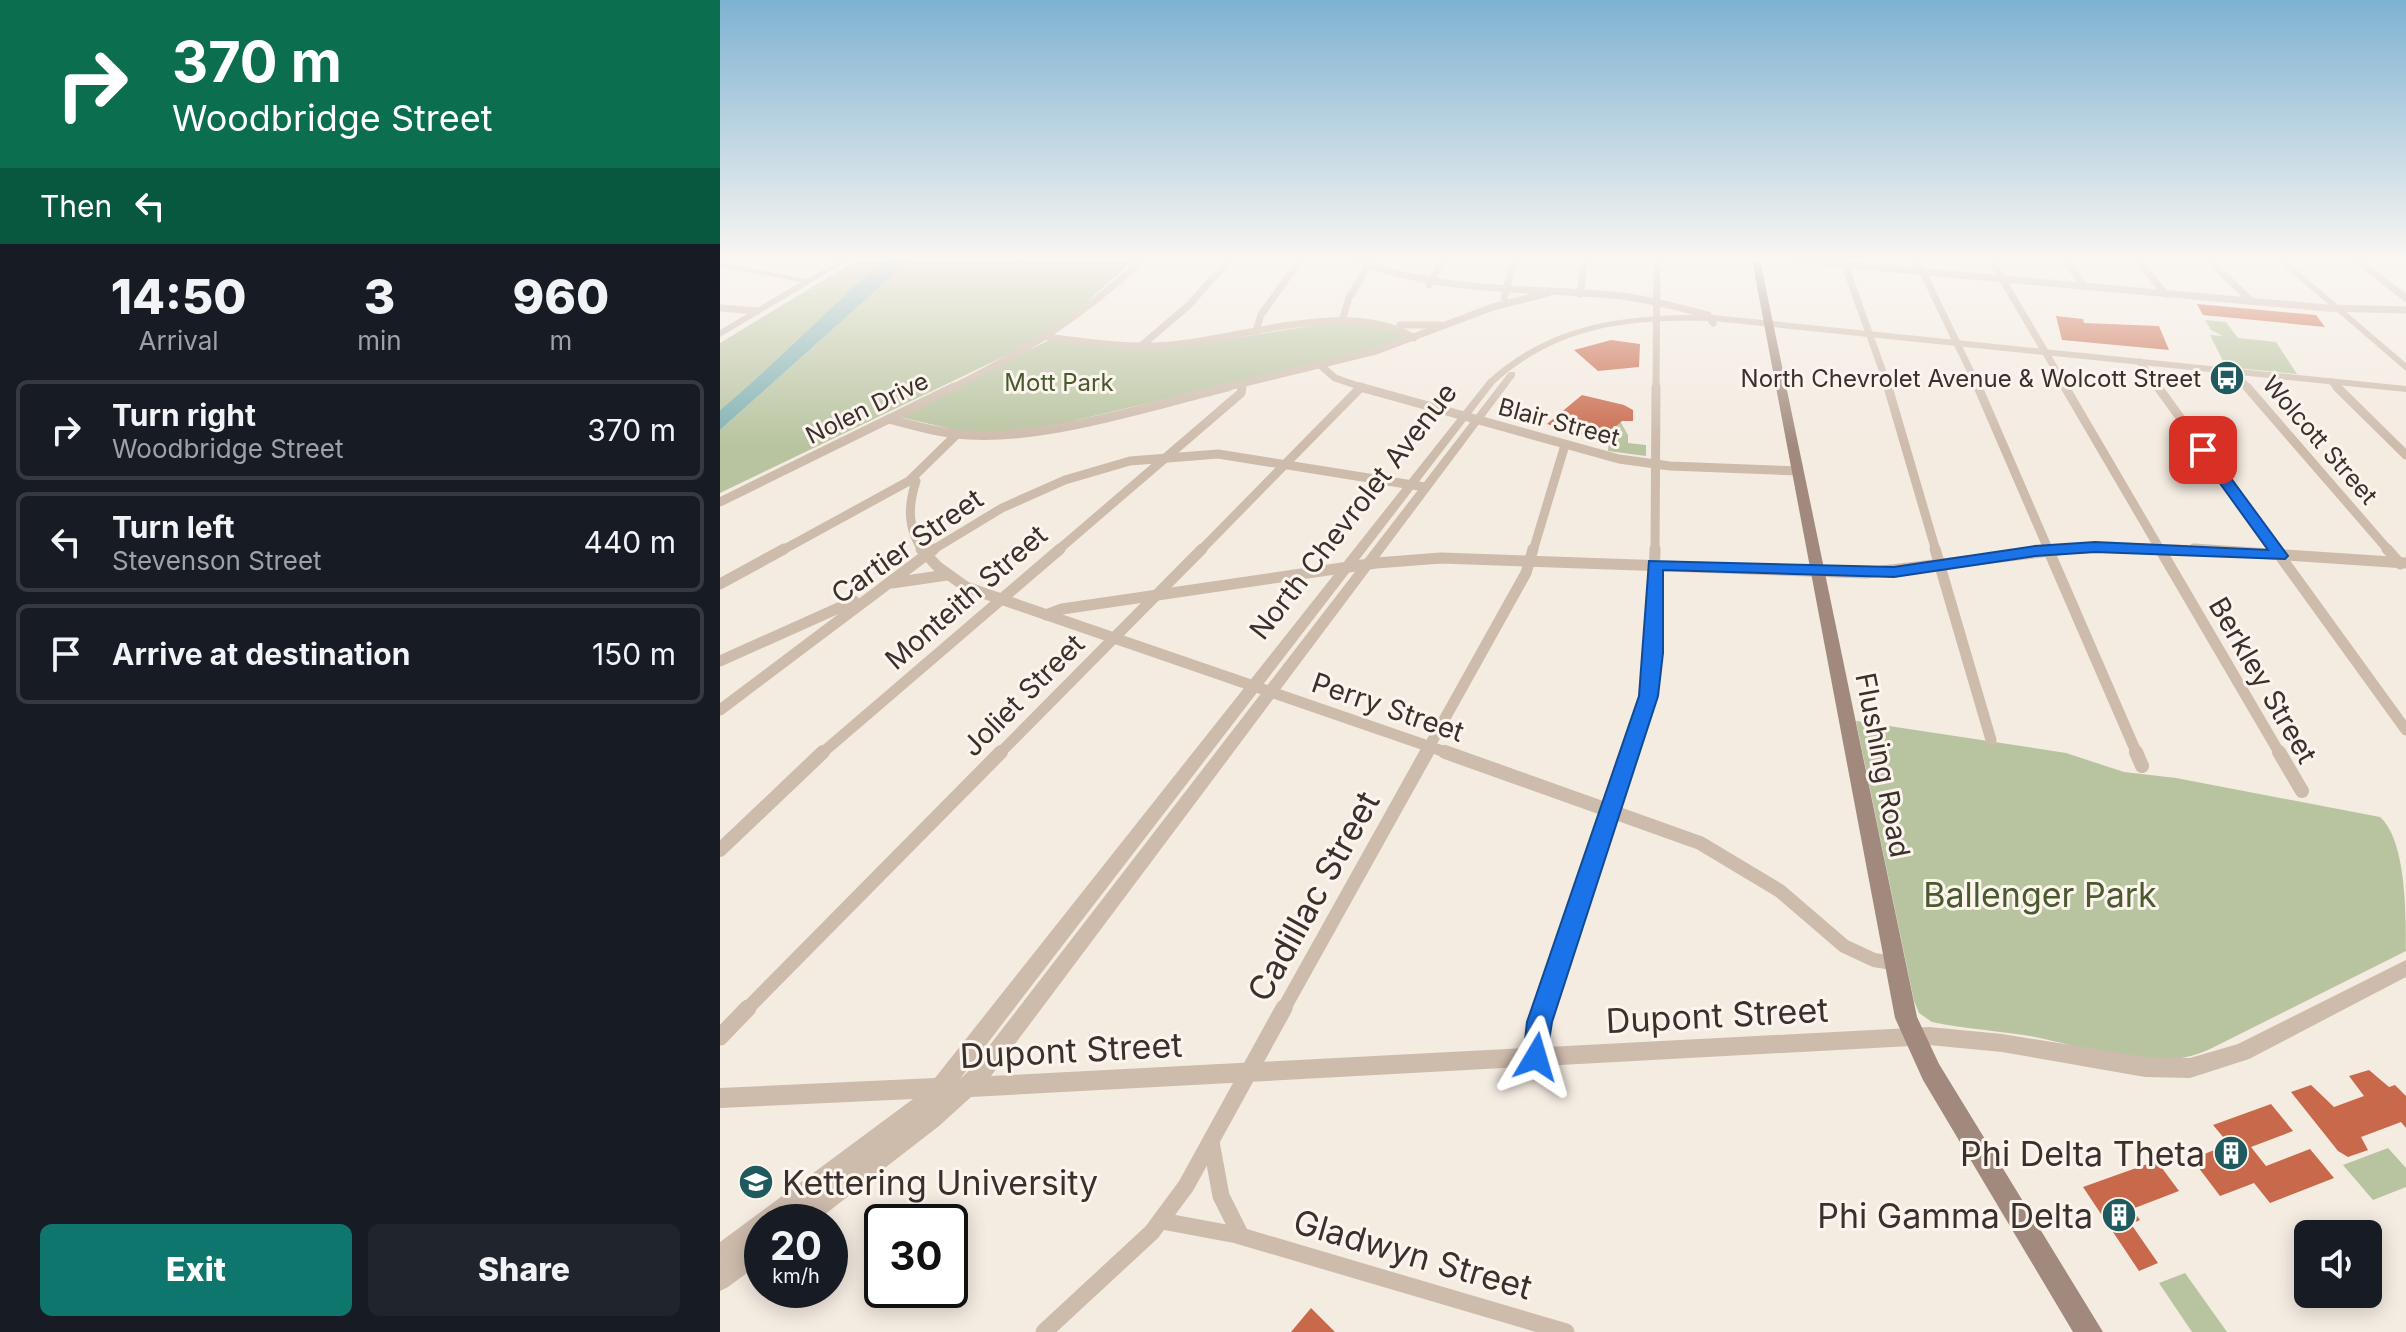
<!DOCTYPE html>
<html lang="en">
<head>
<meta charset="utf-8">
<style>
	:root { --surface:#171b24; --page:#20242c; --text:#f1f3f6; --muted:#9ea1a6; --line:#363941; --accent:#0f766e }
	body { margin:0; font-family:Inter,sans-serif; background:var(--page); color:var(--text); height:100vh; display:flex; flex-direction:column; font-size:30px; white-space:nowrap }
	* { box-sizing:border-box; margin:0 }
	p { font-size:26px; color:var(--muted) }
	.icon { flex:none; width:44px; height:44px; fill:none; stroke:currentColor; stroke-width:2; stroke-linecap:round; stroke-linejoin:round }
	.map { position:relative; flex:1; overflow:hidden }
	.details { display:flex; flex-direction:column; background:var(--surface); width:720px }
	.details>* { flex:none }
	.guide { background:#0b6e4f; color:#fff; overflow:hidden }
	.fabs { position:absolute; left:1574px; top:1220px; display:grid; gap:16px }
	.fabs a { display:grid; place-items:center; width:88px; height:88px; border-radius:12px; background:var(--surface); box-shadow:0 4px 20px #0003; font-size:40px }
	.speed { position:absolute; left:24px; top:1204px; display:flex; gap:16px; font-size:40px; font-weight:700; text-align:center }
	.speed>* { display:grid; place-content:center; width:104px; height:104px; border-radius:50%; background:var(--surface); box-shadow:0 4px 20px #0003; line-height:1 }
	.speed small { font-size:20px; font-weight:400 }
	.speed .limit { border:4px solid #111; border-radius:12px; background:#fff; color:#111 }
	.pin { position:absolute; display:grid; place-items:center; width:68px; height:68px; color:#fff; margin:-34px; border-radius:16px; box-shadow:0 4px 12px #0006 }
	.me { position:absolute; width:88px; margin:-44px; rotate:7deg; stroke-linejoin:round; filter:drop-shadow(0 0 6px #0008) }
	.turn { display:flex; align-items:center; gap:28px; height:168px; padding:0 40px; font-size:36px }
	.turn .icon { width:104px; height:104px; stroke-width:2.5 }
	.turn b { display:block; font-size:56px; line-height:68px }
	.then { display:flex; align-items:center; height:76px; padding:0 40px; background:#0003; gap:16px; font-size:30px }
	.eta { display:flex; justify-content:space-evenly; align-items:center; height:136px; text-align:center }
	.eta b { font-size:48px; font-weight:800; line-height:56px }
	.action { display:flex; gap:16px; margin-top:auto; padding:16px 40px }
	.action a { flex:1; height:92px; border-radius:12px; background:var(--accent); color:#fff; font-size:32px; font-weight:800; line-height:92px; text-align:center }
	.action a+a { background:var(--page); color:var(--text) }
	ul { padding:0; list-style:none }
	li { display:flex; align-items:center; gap:24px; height:100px; margin:0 16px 12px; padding:0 24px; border:4px solid var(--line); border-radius:12px }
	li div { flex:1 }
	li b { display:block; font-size:30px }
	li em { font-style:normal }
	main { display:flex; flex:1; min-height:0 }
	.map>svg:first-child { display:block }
	.green { fill:#b8c4a0 }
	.water { fill:#7fb0b2 }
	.building { fill:#c8694b }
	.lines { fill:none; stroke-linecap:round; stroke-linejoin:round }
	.minor-far4 { stroke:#cdbbac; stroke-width:7 }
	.minor-far3 { stroke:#cdbbac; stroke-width:9 }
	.minor-far2 { stroke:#cdbbac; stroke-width:11 }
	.minor-far1 { stroke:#cdbbac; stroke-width:14 }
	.minor { stroke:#cdbbac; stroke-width:17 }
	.tertiary { fill:#cdbbac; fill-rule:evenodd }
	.secondary { fill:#a18a7d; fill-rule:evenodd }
	.route { fill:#1a73e8; stroke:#114b97; stroke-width:2 }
	.labels { text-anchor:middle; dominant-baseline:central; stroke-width:6; stroke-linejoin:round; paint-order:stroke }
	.far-poi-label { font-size:24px; fill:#3b302b; stroke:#fbf5ee; text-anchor:end }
	.far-park-label { font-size:24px; fill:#4a5a2e; stroke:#fbf5ee }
	.far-street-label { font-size:24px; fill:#3b302b; stroke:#fbf5ee }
	.street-label { font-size:28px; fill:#3b302b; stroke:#fbf5ee }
	.near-park-label { font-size:34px; fill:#4a5a2e; stroke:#fbf5ee }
	.near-street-label { font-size:34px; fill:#3b302b; stroke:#fbf5ee }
	.near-poi-label { font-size:34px; fill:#3b302b; stroke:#fbf5ee; text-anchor:end }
</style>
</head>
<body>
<main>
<section class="details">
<div class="guide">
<div class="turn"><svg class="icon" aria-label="right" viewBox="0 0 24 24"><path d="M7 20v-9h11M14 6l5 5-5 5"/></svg><div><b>370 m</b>Woodbridge Street</div></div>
<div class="then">Then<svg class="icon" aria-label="left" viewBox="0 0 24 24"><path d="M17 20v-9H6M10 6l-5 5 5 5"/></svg></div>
</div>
<div class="eta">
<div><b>14:50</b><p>Arrival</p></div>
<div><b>3</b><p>min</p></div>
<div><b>960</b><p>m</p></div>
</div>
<ul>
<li><svg class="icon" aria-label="right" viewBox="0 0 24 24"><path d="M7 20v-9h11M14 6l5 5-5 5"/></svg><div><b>Turn right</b><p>Woodbridge Street</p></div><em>370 m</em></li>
<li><svg class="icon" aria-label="left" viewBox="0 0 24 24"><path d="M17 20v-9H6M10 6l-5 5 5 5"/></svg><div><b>Turn left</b><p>Stevenson Street</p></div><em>440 m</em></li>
<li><svg class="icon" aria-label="arrive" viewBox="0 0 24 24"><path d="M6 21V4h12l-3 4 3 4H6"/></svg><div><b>Arrive at destination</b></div><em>150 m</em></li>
</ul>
<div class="action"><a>Exit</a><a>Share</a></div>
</section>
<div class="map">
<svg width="1686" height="1332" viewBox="0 0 1686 1332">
	<rect width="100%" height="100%" fill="#f4ebe1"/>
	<!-- green -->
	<g class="green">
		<path d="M137 260H163C108 309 57 362 0 410V343Z"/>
		<polygon points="190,260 413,260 364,305 308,345 0,493 0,430"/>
		<polygon points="1485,320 1506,322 1518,338 1556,342 1577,374 1506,367 1490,335 1503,336 1491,330"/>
		<polygon points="637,322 684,332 683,338 661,348 319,429 248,433 180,417 329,340 472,345 603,324"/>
		<polygon points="900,421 908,435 908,443 926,445 926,456 888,451 889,438"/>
		<path d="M1136 721 1346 753 1404 772 1456 778 1660 817C1686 840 1686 912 1686 951L1490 1049C1435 1075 1371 1048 1315 1037 1281 1031 1246 1029 1212 1022L1199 1013 1194 1001Z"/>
		<polygon points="1668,1148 1686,1168 1686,1187 1653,1200 1623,1165"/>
		<polygon points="1465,1273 1507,1332 1472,1332 1439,1283"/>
	</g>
	<!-- water -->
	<path class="water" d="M163 260H190L0 430V410C57 362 108 309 163 260Z"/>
	<!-- building -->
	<g class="building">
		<polygon points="1477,304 1596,315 1605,327 1483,315"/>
		<polygon points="1336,316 1363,319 1364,323 1439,326 1449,350 1342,340"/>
		<polygon points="891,340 920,344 919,367 878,371 854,350"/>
		<polygon points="862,395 904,405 913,410 913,421 902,421 881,440 827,424"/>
		<polygon points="1649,1070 1669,1087 1675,1085 1686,1096 1686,1128 1681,1122 1641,1137 1648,1150 1628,1157 1618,1151 1571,1092 1591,1085 1614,1107 1644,1096 1629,1076"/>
		<polygon points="1551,1104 1573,1131 1531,1147 1546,1166 1590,1149 1614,1178 1550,1203 1534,1183 1500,1196 1472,1159 1509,1144 1493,1125"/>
		<polygon points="1433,1162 1439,1164 1459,1191 1412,1209 1420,1220 1411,1224 1438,1263 1419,1271 1363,1187"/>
		<polygon points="591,1308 615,1332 571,1332"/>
	</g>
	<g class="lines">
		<!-- minor-far4 -->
		<g class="minor-far4">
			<path d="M632 260C724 293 798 287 892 295 925 298 956 307 988 315L993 323"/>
			<polyline points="1074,260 1607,308 1686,310"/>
			<polyline points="1123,260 1169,389"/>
			<polyline points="1197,260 1259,389"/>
			<polyline points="1271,260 1347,389"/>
			<polyline points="1345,260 1364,286"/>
			<polyline points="1417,260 1446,294"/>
			<polyline points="1489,260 1531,301"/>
			<polyline points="1636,260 1686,298"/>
			<polyline points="709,285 723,260"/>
			<polyline points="860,294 865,260"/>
			<polyline points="784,298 794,260"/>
			<polyline points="0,308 37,311"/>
			<polyline points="622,321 629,298 651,261"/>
			<polyline points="680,325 719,325"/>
			<polyline points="535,334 541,315 580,260"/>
			<path d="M328 337C369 343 410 348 451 345 523 339 630 298 694 338"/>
			<polyline points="421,346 469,305 509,260"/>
			<polyline points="1420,362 1440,389"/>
			<polyline points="600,365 615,378 647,389"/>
			<polyline points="1514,372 1529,389"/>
			<polyline points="1612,382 1619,389"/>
			<path d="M230 389C308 350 358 319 423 260"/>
			<polyline points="500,389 656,351 773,307 828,293"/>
			<polyline points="521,389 522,384"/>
			<polyline points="936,389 937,260"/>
		</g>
		<!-- minor-far3 -->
		<g class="minor-far3">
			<polyline points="640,387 899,459 950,466 1078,471"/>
			<polyline points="1168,387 1216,551"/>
			<polyline points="1258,387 1329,551"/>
			<polyline points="1345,387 1441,551"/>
			<polyline points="1438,387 1556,551"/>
			<polyline points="1527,387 1669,551"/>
			<polyline points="1617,387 1686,455"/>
			<path d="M169 419C195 426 220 433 248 435 326 440 430 406 508 387"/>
			<path d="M196 481C188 506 187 528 203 551"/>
			<polyline points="0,502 234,387"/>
			<polyline points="61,551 189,481 237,434"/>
			<polyline points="211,551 282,508 345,480 410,461 498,454 705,487"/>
			<polyline points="337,551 521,393 522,387"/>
			<polyline points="480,551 641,387"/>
			<polyline points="813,551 845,445"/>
			<polyline points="935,551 936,387"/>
			<polyline points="1324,551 1399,547 1511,551"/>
		</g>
		<!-- minor-far2 -->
		<g class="minor-far2">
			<polyline points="201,549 218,567 246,587 731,754"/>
			<polyline points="1215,549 1271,740"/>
			<polyline points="1328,549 1417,754"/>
			<polyline points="1440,549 1560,754"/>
			<polyline points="1474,549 1686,563"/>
			<polyline points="1555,549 1686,730"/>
			<polyline points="1667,549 1680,564"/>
			<polyline points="172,583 227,575"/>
			<polyline points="0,584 64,549"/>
			<polyline points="326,615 342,609 656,563 721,558 1146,573 1347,549"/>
			<polyline points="0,661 134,601"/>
			<polyline points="0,710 214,549"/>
			<polyline points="101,754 340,549"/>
			<polyline points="279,754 482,549"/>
			<polyline points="705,754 806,573 813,549"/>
			<polyline points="908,754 931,686 935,549"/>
		</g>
		<!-- minor-far1 -->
		<g class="minor-far1">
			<polyline points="725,752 980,843 1060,891 1124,946 1154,960 1173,963"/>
			<polyline points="1416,752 1422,766"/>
			<polyline points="1559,752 1582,791"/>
			<polyline points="0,850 103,752"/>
			<polyline points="26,1010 281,752"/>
			<polyline points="563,1010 707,752"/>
			<polyline points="823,1010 909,752"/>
		</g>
		<!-- minor -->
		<g class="minor">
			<polyline points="0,1037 28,1008"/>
			<polyline points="816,1057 824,1008"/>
			<polyline points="491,1142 501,1196 521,1236"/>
			<polyline points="442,1221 517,1235 846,1332"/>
			<polyline points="324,1332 432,1232 466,1186 564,1008"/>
		</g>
		<!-- tertiary -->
		<g class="tertiary">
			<polygon points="120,260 129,260 0,337 0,330 81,282 0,267 0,263 88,279"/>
			<polygon points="1557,260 1565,260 1686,363 1686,371"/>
			<path d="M993 315 1686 386V392L993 321C909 319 839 325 774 384L240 1079 253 1067 789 372H795V376L271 1076 1209 1027 1282 1034 1425 1057 1470 1058 1518 1044 1686 960V977L1529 1059 1470 1078 1425 1077 1282 1052 1209 1045 251 1097 219 1126 95 1222H42V1262L8 1287 0 1291V1242L193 1099 0 1108V1088L215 1078 768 380C834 321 908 314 993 315Z"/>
		</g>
		<!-- secondary -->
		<polygon class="secondary" points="1032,260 1040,260 1197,1017 1219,1064 1383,1332 1353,1332 1203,1080 1175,1018"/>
	</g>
	<!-- sky -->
	<linearGradient id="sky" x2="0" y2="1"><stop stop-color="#7eb2d2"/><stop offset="0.58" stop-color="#faf6f2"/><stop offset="1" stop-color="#faf6f2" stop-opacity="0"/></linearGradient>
	<rect width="1686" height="446" fill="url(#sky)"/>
	<!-- route -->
	<polygon class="route" points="1478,447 1488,447 1568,556 1565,559 1375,552 1315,556 1174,577 943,570 943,653 938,696 832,1022 825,1066 816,1069 806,1066 803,1057 807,1022 919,696 929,561 1174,567 1315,546 1375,542 1548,550 1476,450"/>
	<!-- icons -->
	<defs>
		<g id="bus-disc" transform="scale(1.8)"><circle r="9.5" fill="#1f5a5e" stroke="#fbf5ee"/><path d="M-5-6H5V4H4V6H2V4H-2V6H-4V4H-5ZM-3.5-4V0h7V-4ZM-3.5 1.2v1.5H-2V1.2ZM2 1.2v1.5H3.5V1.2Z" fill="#fff"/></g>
		<g id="building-disc" transform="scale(1.8)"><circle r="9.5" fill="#1f5a5e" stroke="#fbf5ee"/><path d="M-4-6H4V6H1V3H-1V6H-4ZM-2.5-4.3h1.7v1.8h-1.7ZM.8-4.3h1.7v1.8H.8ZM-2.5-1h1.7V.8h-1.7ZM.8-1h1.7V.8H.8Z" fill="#fff"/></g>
		<g id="university-disc" transform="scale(1.8)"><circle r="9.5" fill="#1f5a5e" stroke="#fbf5ee"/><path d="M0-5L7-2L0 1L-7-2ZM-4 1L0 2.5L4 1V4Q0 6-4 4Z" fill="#fff"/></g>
	</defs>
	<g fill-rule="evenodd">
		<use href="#bus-disc" x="1507" y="378"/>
		<use href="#building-disc" x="1511" y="1153"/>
		<use href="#university-disc" x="36" y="1182"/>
		<use href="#building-disc" x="1399" y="1215"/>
	</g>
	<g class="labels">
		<!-- far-poi labels -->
		<g class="far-poi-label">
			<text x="1481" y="378">North Chevrolet Avenue &amp; Wolcott Street</text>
		</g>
		<!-- far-park labels -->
		<g class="far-park-label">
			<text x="339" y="382">Mott Park</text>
		</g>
		<!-- far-street labels -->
		<g class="far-street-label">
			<text transform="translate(147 408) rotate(-26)">Nolen Drive</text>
			<text transform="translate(839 422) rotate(15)">Blair Street</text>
			<text transform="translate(1600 440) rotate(49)">Wolcott Street</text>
		</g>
		<!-- street labels -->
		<g class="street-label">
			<text transform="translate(633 511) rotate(-52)">North Chevrolet Avenue</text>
			<text transform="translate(187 546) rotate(-35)">Cartier Street</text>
			<text transform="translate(246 597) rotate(-41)">Monteith Street</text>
			<text transform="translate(1543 680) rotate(60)">Berkley Street</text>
			<text transform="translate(303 695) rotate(-45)">Joliet Street</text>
			<text transform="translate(668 707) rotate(19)">Perry Street</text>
			<text transform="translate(1163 765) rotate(79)">Flushing Road</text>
		</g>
		<!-- near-park labels -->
		<g class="near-park-label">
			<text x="1320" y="894">Ballenger Park</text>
		</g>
		<!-- near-street labels -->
		<g class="near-street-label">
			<text transform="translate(593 896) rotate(-61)">Cadillac Street</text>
			<text transform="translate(997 1015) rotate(-3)">Dupont Street</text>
			<text transform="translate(351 1050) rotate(-3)">Dupont Street</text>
			<text transform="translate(693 1254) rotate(16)">Gladwyn Street</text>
		</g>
		<!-- near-poi labels -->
		<g class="near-poi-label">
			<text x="1485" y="1153">Phi Delta Theta</text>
			<text x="62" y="1182" text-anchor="start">Kettering University</text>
			<text x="1373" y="1215">Phi Gamma Delta</text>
		</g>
	</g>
</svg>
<div class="fabs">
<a><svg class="icon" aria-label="sound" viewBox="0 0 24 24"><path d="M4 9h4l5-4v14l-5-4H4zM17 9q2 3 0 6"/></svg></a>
</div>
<div class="speed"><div>20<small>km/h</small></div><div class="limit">30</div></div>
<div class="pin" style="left:1483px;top:450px;background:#d93025"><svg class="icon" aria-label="arrive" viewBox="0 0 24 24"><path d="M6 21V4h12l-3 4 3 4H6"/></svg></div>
<svg class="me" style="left:816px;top:1057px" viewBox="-20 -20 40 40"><path d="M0-17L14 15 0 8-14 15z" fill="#1a73e8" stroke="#fff" stroke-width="4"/></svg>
</div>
</main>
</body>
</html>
